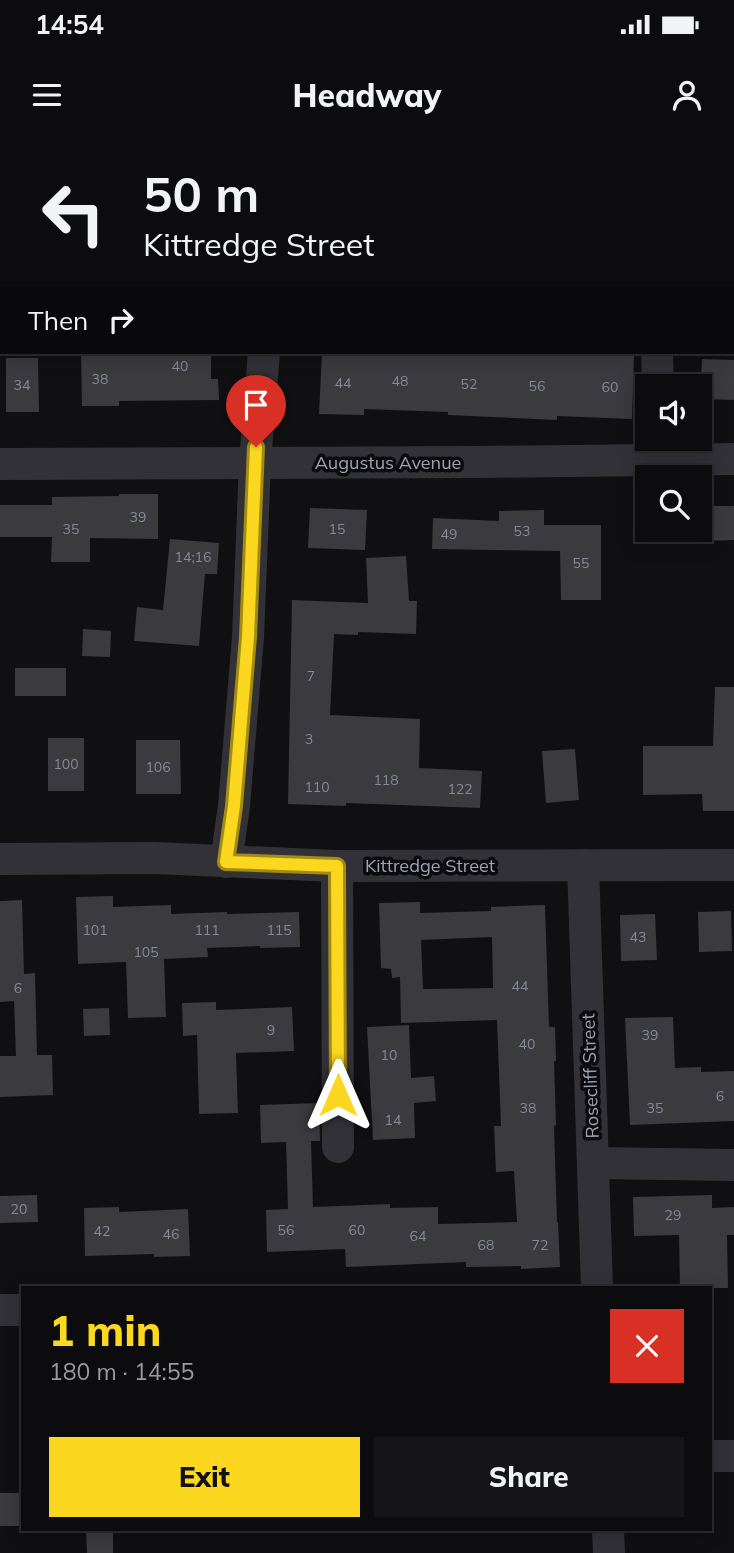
<!DOCTYPE html>
<html lang="en">
<head>
<meta charset="utf-8">
<style>
	:root { --surface:#0c0c0e; --page:#151517; --text:#f1f3f6; --muted:#9a9b9e; --line:#2c2c2e; --accent:#fbd81f }
	body { margin:0; font-family:Mulish,sans-serif; background:var(--page); color:var(--text); height:100vh; display:flex; flex-direction:column; font-size:26px; white-space:nowrap }
	* { box-sizing:border-box; margin:0 }
	p { font-size:23px; color:var(--muted) }
	.icon { flex:none; width:38px; height:38px; fill:none; stroke:currentColor; stroke-width:2; stroke-linecap:round; stroke-linejoin:round }
	.map { position:relative; flex:1; overflow:hidden }
	.drawer { position:absolute; left:21px; top:1146px; width:691px; height:245px; display:flex; flex-direction:column; background:var(--surface); border-radius:0px; box-shadow:0 4px 18px #0003,0 0 0 2px var(--line) }
	.drawer>* { flex:none }
	.guide { position:absolute; left:0px; top:0px; width:735px; height:214px; box-shadow:0 4px 18px #0003,0 0 0 2px var(--line); background:#0c0c0e; color:var(--text); overflow:hidden }
	.buttons { position:absolute; left:635px; top:234px; display:grid; gap:14px }
	.buttons a { display:grid; place-items:center; width:77px; height:77px; border-radius:0px; background:var(--surface); box-shadow:0 4px 18px #0003,0 0 0 2px var(--line); font-size:35px }
	.pin { position:absolute; display:grid; place-items:center; width:60px; height:60px; color:#fff; margin:-72px -30px; border-radius:50% 50% 50% 0; rotate:-45deg; box-shadow:0 0 7px #0007 }
	.pin .icon { rotate:45deg }
	.me { position:absolute; width:77px; margin:-38px; rotate:0deg; stroke-linejoin:round; filter:drop-shadow(0 0 5px #0008) }
	.turn { display:flex; align-items:center; gap:24px; height:147px; padding:0 28px; font-size:32px }
	.turn .icon { width:91px; height:91px; stroke-width:2.5 }
	.turn b { display:block; font-size:49px; line-height:60px }
	.then { display:flex; align-items:center; height:66px; padding:0 28px; background:#0003; gap:14px; font-size:26px }
	.round { display:grid; place-items:center; flex:none; width:74px; height:74px; border-radius:0px; background:var(--page) }
	.summary { display:flex; align-items:center; justify-content:space-between; height:119px; padding:0 28px }
	h1 { font-size:42px; font-weight:800; line-height:52px; color:var(--accent) }
	.action { display:flex; gap:14px; margin-top:auto; padding:14px 28px }
	.action a { flex:1; height:80px; border-radius:0px; background:var(--accent); color:#111; font-size:28px; font-weight:800; line-height:80px; text-align:center }
	.action a+a { background:var(--page); color:var(--text) }
	.status { display:flex; justify-content:space-between; align-items:center; height:49px; padding:0 35px; background:var(--surface); direction:ltr }
	.status svg { height:19px; fill:currentColor }
	header { display:flex; justify-content:space-between; align-items:center; height:91px; padding:0 28px; background:var(--surface); font-size:32px; font-weight:800 }
	.map>svg:first-child { display:block }
	.building { fill:#3a3a3f; fill-rule:evenodd }
	.lines { fill:none; stroke-linecap:round; stroke-linejoin:round }
	.minor { stroke:#313137; stroke-width:32 }
	.route-casing { stroke:#a38c14; stroke-width:18 }
	.route { stroke:#fbd81f; stroke-width:12 }
	.labels { text-anchor:middle; dominant-baseline:central; stroke-width:7; stroke-linejoin:round; paint-order:stroke }
	.number-label { font-size:14px; fill:#868996 }
	.street-label { font-size:18px; fill:#a0a3b3; stroke:#0b0b0d }
</style>
</head>
<body>
<div class="status"><b>14:54</b><svg viewBox="0 0 49 12"><path d="M0 12V9h3v3zM5 12V6h3v6zM10 12V3h3v9zM15 12V0h3v12zM26 1h20v11H26zM47 4h2v5h-2z"/></svg></div>
<header><svg class="icon" aria-label="menu" viewBox="0 0 24 24"><path d="M4 6h16M4 12h16M4 18h16"/></svg>Headway<svg class="icon" aria-label="person" viewBox="0 0 24 24"><circle cx="12" cy="8" r="4"/><path d="M4 21q1-7 8-7t8 7"/></svg></header>
<div class="map">
<svg width="734" height="1413" viewBox="0 0 734 1413">
	<rect width="100%" height="100%" fill="#101012"/>
	<!-- building -->
	<g class="building">
		<polygon points="81,212 211,212 211,239 218,239 219,260 119,261 119,266 82,266"/>
		<polygon points="322,212 449,212 517,215 517,212 634,216 632,279 557,276 557,280 448,275 448,272 364,269 364,275 319,274"/>
		<polygon points="6,218 38,218 39,272 6,272"/>
		<polygon points="702,219 734,220 734,260 700,259"/>
		<polygon points="119,354 158,354 158,399 90,398 90,422 51,422 52,397 0,397 0,365 52,365 52,357 119,356"/>
		<polygon points="700,366 734,366 734,400 700,401"/>
		<polygon points="310,368 367,370 365,410 308,408"/>
		<polygon points="544,370 544,385 601,385 601,460 561,460 560,411 432,409 433,378 499,381 499,371"/>
		<polygon points="170,399 219,403 217,434 205,434 199,506 134,501 137,467 163,470"/>
		<polygon points="406,416 409,461 417,461 416,494 358,492 358,495 334,494 330,575 420,579 419,628 482,631 480,668 346,663 346,666 288,664 292,460 368,463 366,418"/>
		<polygon points="83,489 111,491 110,517 82,516"/>
		<rect x="15" y="528" width="51" height="28"/>
		<polygon points="715,547 734,547 734,671 703,671 702,654 643,655 643,606 713,606"/>
		<rect x="48" y="598" width="36" height="53"/>
		<polygon points="136,600 180,600 181,654 136,654"/>
		<polygon points="575,609 579,660 546,663 542,611"/>
		<polygon points="113,756 113,767 171,765 171,774 227,772 227,774 299,772 300,807 260,808 260,806 207,808 208,817 164,819 166,877 128,878 126,822 78,824 76,757"/>
		<polygon points="22,760 24,834 35,833 37,915 52,915 53,955 0,957 0,916 16,916 14,861 0,862 0,761"/>
		<path d="M420 762V773L491 771V767L545 765 549 887H555L556 921H554L556 985 554 986 557 1082H558L560 1127 521 1129V1126L466 1127V1122L346 1127 345 1109 267 1112 266 1070 288 1069 286 1002 261 1003 260 965 319 963 320 1001H311L313 1067 390 1064V1068L438 1067V1084L517 1082 514 1031 496 1032 494 986H501L497 880 401 883 400 837 392 838 391 829 381 828 379 763ZM492 797 493 848 423 849 421 800Z"/>
		<polygon points="731,771 732,811 699,812 698,772"/>
		<polygon points="655,774 657,820 621,821 620,775"/>
		<polygon points="216,862 216,870 292,867 294,911 236,913 238,973 199,974 197,895 183,896 182,863"/>
		<polygon points="109,868 110,895 84,896 83,869"/>
		<polygon points="673,877 675,928 701,927 701,932 734,931 734,981 630,985 625,878"/>
		<polygon points="409,885 411,938 434,936 436,961 414,963 415,998 373,1000 367,887"/>
		<polygon points="37,1055 38,1082 0,1083 0,1056"/>
		<polygon points="712,1055 712,1068 734,1067 734,1095 727,1095 728,1148 680,1148 679,1095 634,1096 633,1057"/>
		<polygon points="119,1067 119,1072 188,1069 190,1116 154,1117 154,1114 85,1116 84,1068"/>
		<rect x="0" y="1353" width="23" height="33"/>
		<polygon points="86,1390 113,1390 113,1413 87,1413"/>
	</g>
	<g class="lines">
		<!-- minor -->
		<g class="minor">
			<polyline points="282,2 282,0"/>
			<polyline points="657,212 658,247"/>
			<polyline points="0,324 477,322 734,319"/>
			<polyline points="0,719 154,718 337,726 734,725"/>
			<polyline points="226,722 234,666 248,497 255,322 264,212"/>
			<polyline points="583,725 597,1148"/>
			<polyline points="337,726 338,1007"/>
			<polyline points="593,1023 734,1025"/>
			<polyline points="0,1170 23,1170"/>
			<polyline points="710,1316 734,1316"/>
			<polyline points="608,1390 609,1413"/>
		</g>
	</g>
	<g class="lines">
		<!-- route casing -->
		<g class="route-casing">
			<polyline id="route" points="256,307 248,497 234,666 226,722 337,726 338,955"/>
		</g>
		<!-- route -->
		<use href="#route" class="route"/>
	</g>
	<g class="labels">
		<!-- number labels -->
		<g class="number-label">
			<text x="180" y="226">40</text>
			<text x="100" y="239">38</text>
			<text x="400" y="241">48</text>
			<text x="343" y="243">44</text>
			<text x="469" y="244">52</text>
			<text x="22" y="245">34</text>
			<text x="537" y="246">56</text>
			<text x="610" y="247">60</text>
			<text x="138" y="377">39</text>
			<text x="71" y="389">35</text>
			<text x="337" y="389">15</text>
			<text x="522" y="391">53</text>
			<text x="449" y="394">49</text>
			<text x="193" y="417">14;16</text>
			<text x="581" y="423">55</text>
			<text x="311" y="536">7</text>
			<text x="309" y="599">3</text>
			<text x="66" y="624">100</text>
			<text x="158" y="627">106</text>
			<text x="386" y="640">118</text>
			<text x="317" y="647">110</text>
			<text x="460" y="649">122</text>
			<text x="95" y="790">101</text>
			<text x="207" y="790">111</text>
			<text x="279" y="790">115</text>
			<text x="638" y="797">43</text>
			<text x="146" y="812">105</text>
			<text x="520" y="846">44</text>
			<text x="18" y="848">6</text>
			<text x="271" y="890">9</text>
			<text x="650" y="895">39</text>
			<text x="527" y="904">40</text>
			<text x="389" y="915">10</text>
			<text x="720" y="956">6</text>
			<text x="528" y="968">38</text>
			<text x="655" y="968">35</text>
			<text x="393" y="980">14</text>
			<text x="19" y="1069">20</text>
			<text x="673" y="1075">29</text>
			<text x="286" y="1090">56</text>
			<text x="357" y="1090">60</text>
			<text x="102" y="1091">42</text>
			<text x="171" y="1094">46</text>
			<text x="418" y="1096">64</text>
			<text x="486" y="1105">68</text>
			<text x="540" y="1105">72</text>
		</g>
		<!-- street labels -->
		<g class="street-label">
			<text x="388" y="322">Augustus Avenue</text>
			<text x="430" y="725">Kittredge Street</text>
			<text transform="translate(590 936) rotate(-92)">Rosecliff Street</text>
		</g>
	</g>
</svg>
<div class="buttons">
<a><svg class="icon" aria-label="sound" viewBox="0 0 24 24"><path d="M4 9h4l5-4v14l-5-4H4zM17 9q2 3 0 6"/></svg></a>
<a><svg class="icon" aria-label="search" viewBox="0 0 24 24"><circle cx="10" cy="10" r="6"/><path d="M15 15l6 6"/></svg></a>
</div>
<div class="pin" style="left:256px;top:307px;background:#d93025"><svg class="icon" aria-label="arrive" viewBox="0 0 24 24"><path d="M6 21V4h12l-3 4 3 4H6"/></svg></div>
<svg class="me" style="left:338px;top:955px" viewBox="-20 -20 40 40"><path d="M0-17L14 15 0 8-14 15z" fill="#fbd81f" stroke="#fff" stroke-width="4"/></svg>
<div class="guide">
<div class="turn"><svg class="icon" aria-label="left" viewBox="0 0 24 24"><path d="M17 20v-9H6M10 6l-5 5 5 5"/></svg><div><b>50 m</b>Kittredge Street</div></div>
<div class="then">Then<svg class="icon" aria-label="right" viewBox="0 0 24 24"><path d="M7 20v-9h11M14 6l5 5-5 5"/></svg></div>
</div>
<section class="drawer">
<div class="summary"><div><h1>1 min</h1><p>180 m · 14:55</p></div><a class="round" style="background:#d93025;color:#fff"><svg class="icon" aria-label="close" viewBox="0 0 24 24"><path d="M6 6l12 12M18 6L6 18"/></svg></a></div>
<div class="action"><a>Exit</a><a>Share</a></div>
</section>
</div>
</body>
</html>
